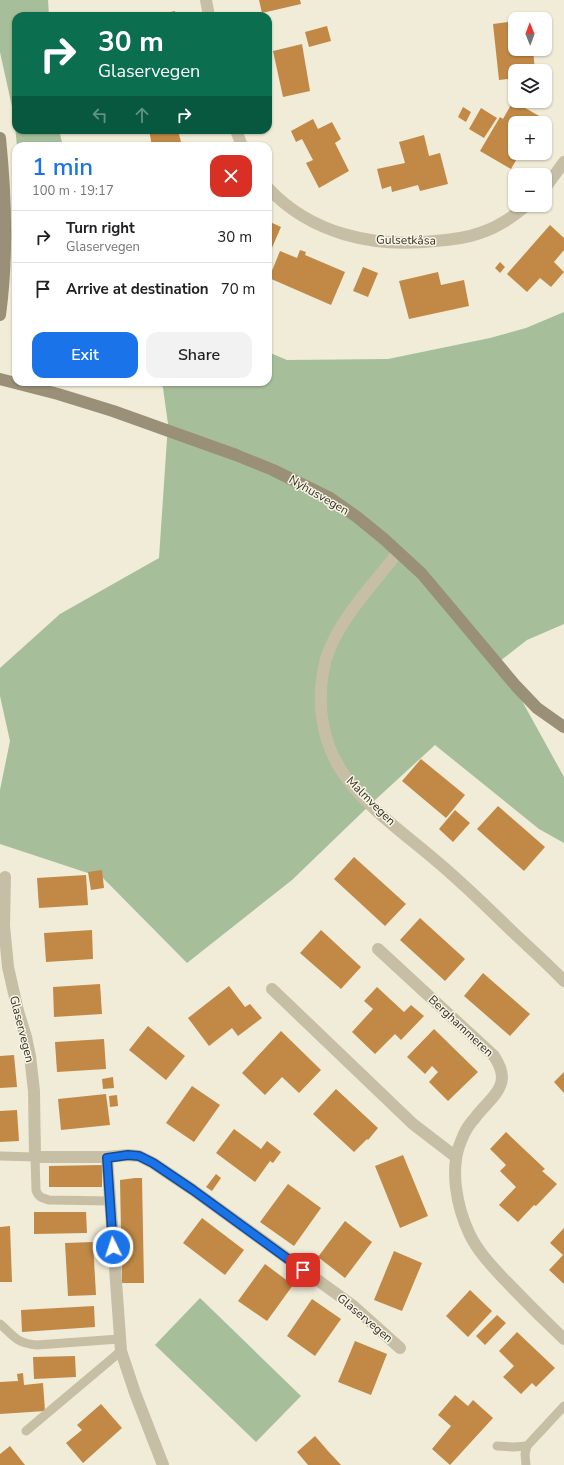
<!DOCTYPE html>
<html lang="en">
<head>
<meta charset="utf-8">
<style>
	:root { --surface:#fff; --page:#f2f2f2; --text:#202124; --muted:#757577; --line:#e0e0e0; --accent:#1a73e8 }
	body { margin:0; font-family:"Nunito Sans",sans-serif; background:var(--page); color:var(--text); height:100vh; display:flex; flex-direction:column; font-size:15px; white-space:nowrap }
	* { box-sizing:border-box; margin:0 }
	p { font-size:13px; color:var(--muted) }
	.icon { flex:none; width:22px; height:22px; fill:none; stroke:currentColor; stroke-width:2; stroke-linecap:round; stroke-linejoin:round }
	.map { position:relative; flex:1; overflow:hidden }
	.side { position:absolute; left:12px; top:142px; width:260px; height:244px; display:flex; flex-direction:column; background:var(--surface); border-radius:12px; box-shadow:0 1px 3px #0004 }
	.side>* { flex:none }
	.hud { position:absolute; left:12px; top:12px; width:260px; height:122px; border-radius:12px; box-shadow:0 1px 3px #0004; background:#0b6e4f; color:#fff; overflow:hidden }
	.needle { width:26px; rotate:359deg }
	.buttons { position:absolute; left:508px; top:12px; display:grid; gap:8px }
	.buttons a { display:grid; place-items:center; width:44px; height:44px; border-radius:8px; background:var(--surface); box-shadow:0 1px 3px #0004; font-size:20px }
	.pin { position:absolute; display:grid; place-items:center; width:34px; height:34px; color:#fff; margin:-17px; border-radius:8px; box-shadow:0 2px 6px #0006 }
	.me { position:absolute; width:44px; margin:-22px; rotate:356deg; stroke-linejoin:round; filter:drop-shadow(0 0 3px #0008) }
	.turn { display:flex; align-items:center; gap:14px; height:84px; padding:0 20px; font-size:18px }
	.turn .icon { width:52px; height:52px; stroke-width:2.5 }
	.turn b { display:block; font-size:28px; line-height:34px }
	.lanes { display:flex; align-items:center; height:38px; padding:0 20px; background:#0003; justify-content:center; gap:20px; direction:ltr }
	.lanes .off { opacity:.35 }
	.round { display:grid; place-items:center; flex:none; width:42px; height:42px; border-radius:12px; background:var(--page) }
	.head { display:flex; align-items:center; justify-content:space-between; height:68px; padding:0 20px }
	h1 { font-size:24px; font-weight:600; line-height:30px; color:var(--accent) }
	.action { display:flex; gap:8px; margin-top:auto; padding:8px 20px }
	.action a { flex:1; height:46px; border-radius:12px; background:var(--accent); color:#fff; font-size:16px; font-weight:600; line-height:46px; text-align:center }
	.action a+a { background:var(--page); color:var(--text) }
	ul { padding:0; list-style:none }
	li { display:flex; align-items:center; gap:12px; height:52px; padding:0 20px; border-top:1px solid var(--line) }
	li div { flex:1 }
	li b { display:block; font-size:15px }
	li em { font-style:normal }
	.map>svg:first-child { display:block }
	.green { fill:#a6be99 }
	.building { fill:#c18945 }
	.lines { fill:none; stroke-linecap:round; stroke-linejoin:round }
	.lane { stroke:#c7bfa5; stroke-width:9 }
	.street { stroke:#c7bfa5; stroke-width:12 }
	.secondary { stroke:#9a8f77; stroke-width:12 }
	.route-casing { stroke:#114b97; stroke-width:10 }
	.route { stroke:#1a73e8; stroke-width:7 }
	.labels { text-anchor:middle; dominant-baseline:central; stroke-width:3; stroke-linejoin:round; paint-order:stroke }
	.street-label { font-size:12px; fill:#332e26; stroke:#f8f5e4 }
</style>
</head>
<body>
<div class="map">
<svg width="564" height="1465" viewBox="0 0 564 1465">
	<rect width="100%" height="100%" fill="#f0ecd8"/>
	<!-- green -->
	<g class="green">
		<polygon points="0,0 48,0 49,16 16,16 16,130 59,130 63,146 17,146 14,116 0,52"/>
		<polygon points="564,312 564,624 527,640 500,661 564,777 564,843 539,829 435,745 374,801 292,880 187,963 103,878 0,844 0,790 10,741 0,696 0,668 60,614 159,558 168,424 163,388 160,382 268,382 268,352 287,360 388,359 490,338 526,328"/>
		<polygon points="200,1298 301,1396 256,1442 155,1345"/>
	</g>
	<!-- building -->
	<g class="building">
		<polygon points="259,0 300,0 301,4 262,13"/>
		<polygon points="175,11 176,16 156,16 156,15"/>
		<polygon points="515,21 515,49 533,49 535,71 515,71 515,78 499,80 493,24"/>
		<polygon points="327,26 331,41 309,47 305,32"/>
		<polygon points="302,44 310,91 283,97 273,51"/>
		<polygon points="513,101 541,117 537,123 515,123 515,153 520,153 511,169 480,151 500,117 503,119"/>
		<polygon points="463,107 471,112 466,122 458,117"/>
		<polygon points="481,108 497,118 484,138 469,129"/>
		<polygon points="313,119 318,129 332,122 341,139 335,143 349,171 319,188 306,163 313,160 302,139 296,142 291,131"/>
		<polygon points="149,130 178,130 182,146 152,146"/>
		<polygon points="424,135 429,156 440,153 448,184 420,191 418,185 392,192 391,186 382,189 377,169 405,163 399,142"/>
		<polygon points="268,221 281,227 271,250 268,249"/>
		<polygon points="550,225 564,238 564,250 554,262 564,272 551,287 540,278 527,292 507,274"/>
		<polygon points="300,250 306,252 305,255 345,272 331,305 269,278 280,251 297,258"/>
		<polygon points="500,262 505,267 500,273 495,268"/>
		<polygon points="363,267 378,273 368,297 353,291"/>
		<polygon points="438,272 441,285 464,280 469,306 409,319 399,281"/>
		<polygon points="421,759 465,795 446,818 402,781"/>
		<polygon points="498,806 545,847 524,871 477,829"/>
		<polygon points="455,810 470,823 453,842 439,829"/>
		<polygon points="354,857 406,904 385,926 334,879"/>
		<polygon points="102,870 104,888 91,890 88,872"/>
		<polygon points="86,875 88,905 39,908 37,878"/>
		<polygon points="420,918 465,959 445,981 400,940"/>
		<polygon points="92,930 93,959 46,962 44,933"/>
		<polygon points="321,930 361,967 341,989 300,953"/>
		<polygon points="483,973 530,1014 510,1036 464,996"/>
		<polygon points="100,984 102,1014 54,1017 53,987"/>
		<polygon points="229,986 245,1007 250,1004 262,1018 238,1036 232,1028 209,1046 188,1018"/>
		<polygon points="377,987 404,1012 411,1005 424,1016 401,1040 395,1034 375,1054 352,1032 373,1009 364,1001"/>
		<polygon points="148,1026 185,1056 166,1080 129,1050"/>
		<polygon points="434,1029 478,1072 448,1101 429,1082 438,1072 432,1066 425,1074 407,1057"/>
		<polygon points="281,1031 321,1070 299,1093 282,1077 265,1095 242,1073"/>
		<polygon points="104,1039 106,1069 57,1072 55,1042"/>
		<polygon points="14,1055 17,1087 0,1088 0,1056"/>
		<polygon points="564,1072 564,1093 554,1082"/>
		<polygon points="113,1077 114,1088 103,1089 102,1079"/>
		<polygon points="192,1086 220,1105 194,1142 166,1123"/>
		<polygon points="336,1089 378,1128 368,1140 367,1139 354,1152 313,1114"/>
		<polygon points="106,1094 110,1125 61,1130 58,1099"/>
		<polygon points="117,1095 118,1106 110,1107 109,1096"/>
		<polygon points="17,1110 19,1141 0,1142 0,1111"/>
		<polygon points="234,1129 261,1149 267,1141 281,1152 273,1163 270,1161 255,1182 216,1153"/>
		<polygon points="506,1132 545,1169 542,1171 557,1184 536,1206 534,1205 518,1222 499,1205 516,1187 500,1171 506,1165 490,1149"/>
		<polygon points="403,1155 428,1216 400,1228 375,1166"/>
		<polygon points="102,1165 102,1187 49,1187 49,1166"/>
		<polygon points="216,1174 221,1178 212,1191 206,1187"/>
		<polygon points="135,1178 142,1178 144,1283 122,1283 120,1180"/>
		<polygon points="288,1184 321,1208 294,1246 260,1222"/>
		<polygon points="34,1212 86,1212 87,1233 34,1234"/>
		<polygon points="202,1218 244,1250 225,1275 183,1243"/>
		<polygon points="345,1221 372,1242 345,1278 318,1257"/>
		<polygon points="10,1226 12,1282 0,1282 0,1227"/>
		<polygon points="564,1228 564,1284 549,1270 563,1255 550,1243"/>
		<polygon points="93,1242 96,1295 68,1296 65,1243"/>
		<polygon points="394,1251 422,1263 402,1311 374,1300"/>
		<polygon points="265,1264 293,1285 267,1321 238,1301"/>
		<polygon points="470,1290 492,1311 468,1337 446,1316"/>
		<polygon points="312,1299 341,1319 315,1356 287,1336"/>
		<polygon points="94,1306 95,1327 22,1332 21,1310"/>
		<polygon points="497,1315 506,1323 485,1345 476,1336"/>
		<polygon points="517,1332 555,1368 536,1387 532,1383 521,1394 503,1377 514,1366 499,1351"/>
		<polygon points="355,1341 387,1354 371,1395 338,1382"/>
		<polygon points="75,1356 76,1377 34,1379 33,1357"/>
		<polygon points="23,1373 24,1385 43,1383 45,1411 0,1414 0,1382 18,1381 17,1374"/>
		<polygon points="455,1395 468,1406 473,1400 493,1418 450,1465 432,1449 451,1426 438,1415"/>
		<polygon points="101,1404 122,1428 83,1463 66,1443 82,1430 77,1425"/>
		<polygon points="315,1436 328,1451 341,1465 308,1465 297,1452"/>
		<polygon points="10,1446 25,1465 0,1465 0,1454"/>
	</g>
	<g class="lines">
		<!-- lane -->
		<g class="lane">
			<path d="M0 1156 35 1157 36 1190C38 1197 42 1198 49 1200L110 1201"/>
			<path d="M0 1324C15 1337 16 1343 37 1345L119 1339"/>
			<polyline points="26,1431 121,1351"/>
			<polyline points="497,1446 514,1447 527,1446"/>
			<polyline points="526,1465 525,1454 527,1446 564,1406"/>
		</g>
		<!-- street -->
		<g class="street">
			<polyline points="206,0 209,16"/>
			<polyline points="236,130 242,146"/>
			<path d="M268 188C311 234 374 248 435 241 450 240 466 238 480 233 498 227 513 217 527 205"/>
			<polyline points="545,188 564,162"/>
			<path d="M398 552C374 584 337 621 326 659 316 697 320 737 341 770 361 803 405 834 434 859 463 883 489 909 516 935 532 950 549 965 564 981"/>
			<polyline points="5,877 4,925 8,967 18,1011 26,1037 30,1056 34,1091 35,1157 107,1157 121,1351 135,1393 163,1465"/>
			<path d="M378 949 494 1056C498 1062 502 1070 502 1078 501 1094 483 1106 475 1118 469 1124 464 1133 461 1141 449 1169 457 1207 469 1233 477 1250 489 1263 502 1277 522 1298 543 1319 564 1339"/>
			<polyline points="272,989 413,1124 456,1157"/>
			<polyline points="107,1157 128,1155 139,1156 153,1163 193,1190 352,1305 400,1348"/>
		</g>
		<!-- secondary -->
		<g class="secondary">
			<path d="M0 138C6 197 8 256 0 315"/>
			<polyline points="0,379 58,394 113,411 236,455 273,470 330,498 357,517 384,539 422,574 516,686 537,708 564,727"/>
		</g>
	</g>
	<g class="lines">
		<!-- route casing -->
		<g class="route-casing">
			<polyline id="route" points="113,1247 107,1158 128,1155 139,1156 153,1163 193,1190 303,1270"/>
		</g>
		<!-- route -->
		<use href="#route" class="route"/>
	</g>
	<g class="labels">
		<!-- street labels -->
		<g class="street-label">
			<text transform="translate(406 240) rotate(1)">Gulsetkåsa</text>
			<text transform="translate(319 495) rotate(30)">Nyhusvegen</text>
			<text transform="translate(371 801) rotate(45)">Malmvegen</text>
			<text transform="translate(461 1026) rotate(43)">Berghammeren</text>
			<text transform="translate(22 1029) rotate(76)">Glaservegen</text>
			<text transform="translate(365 1318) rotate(40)">Glaservegen</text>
		</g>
	</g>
</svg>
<div class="buttons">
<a><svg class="needle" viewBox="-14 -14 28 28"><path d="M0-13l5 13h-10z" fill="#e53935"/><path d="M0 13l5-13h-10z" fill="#757577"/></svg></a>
<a><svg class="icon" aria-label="layers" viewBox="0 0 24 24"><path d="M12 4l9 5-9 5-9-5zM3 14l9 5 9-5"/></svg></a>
<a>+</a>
<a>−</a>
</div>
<div class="pin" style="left:303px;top:1270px;background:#d93025"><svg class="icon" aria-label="arrive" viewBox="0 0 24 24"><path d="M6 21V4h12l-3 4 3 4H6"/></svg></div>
<svg class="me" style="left:113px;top:1247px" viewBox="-20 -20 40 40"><circle r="17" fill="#1a73e8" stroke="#fff" stroke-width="3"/><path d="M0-11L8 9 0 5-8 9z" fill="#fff"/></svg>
<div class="hud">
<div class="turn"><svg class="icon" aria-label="right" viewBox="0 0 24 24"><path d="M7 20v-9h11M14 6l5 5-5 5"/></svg><div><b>30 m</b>Glaservegen</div></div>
<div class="lanes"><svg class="icon off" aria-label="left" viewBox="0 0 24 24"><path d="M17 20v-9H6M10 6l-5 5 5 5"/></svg><svg class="icon off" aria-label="ahead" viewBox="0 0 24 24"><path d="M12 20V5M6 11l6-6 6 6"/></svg><svg class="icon" aria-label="right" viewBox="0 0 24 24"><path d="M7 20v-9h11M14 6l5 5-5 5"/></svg></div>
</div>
<section class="side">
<div class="head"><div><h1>1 min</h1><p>100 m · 19:17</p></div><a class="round" style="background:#d93025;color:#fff"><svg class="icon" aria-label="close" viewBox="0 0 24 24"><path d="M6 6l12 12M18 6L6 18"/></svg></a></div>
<ul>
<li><svg class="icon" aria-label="right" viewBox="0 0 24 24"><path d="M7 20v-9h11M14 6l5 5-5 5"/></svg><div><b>Turn right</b><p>Glaservegen</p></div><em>30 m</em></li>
<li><svg class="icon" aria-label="arrive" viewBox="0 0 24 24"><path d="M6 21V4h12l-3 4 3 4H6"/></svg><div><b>Arrive at destination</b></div><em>70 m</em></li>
</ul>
<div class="action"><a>Exit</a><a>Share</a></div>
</section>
</div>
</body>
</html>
